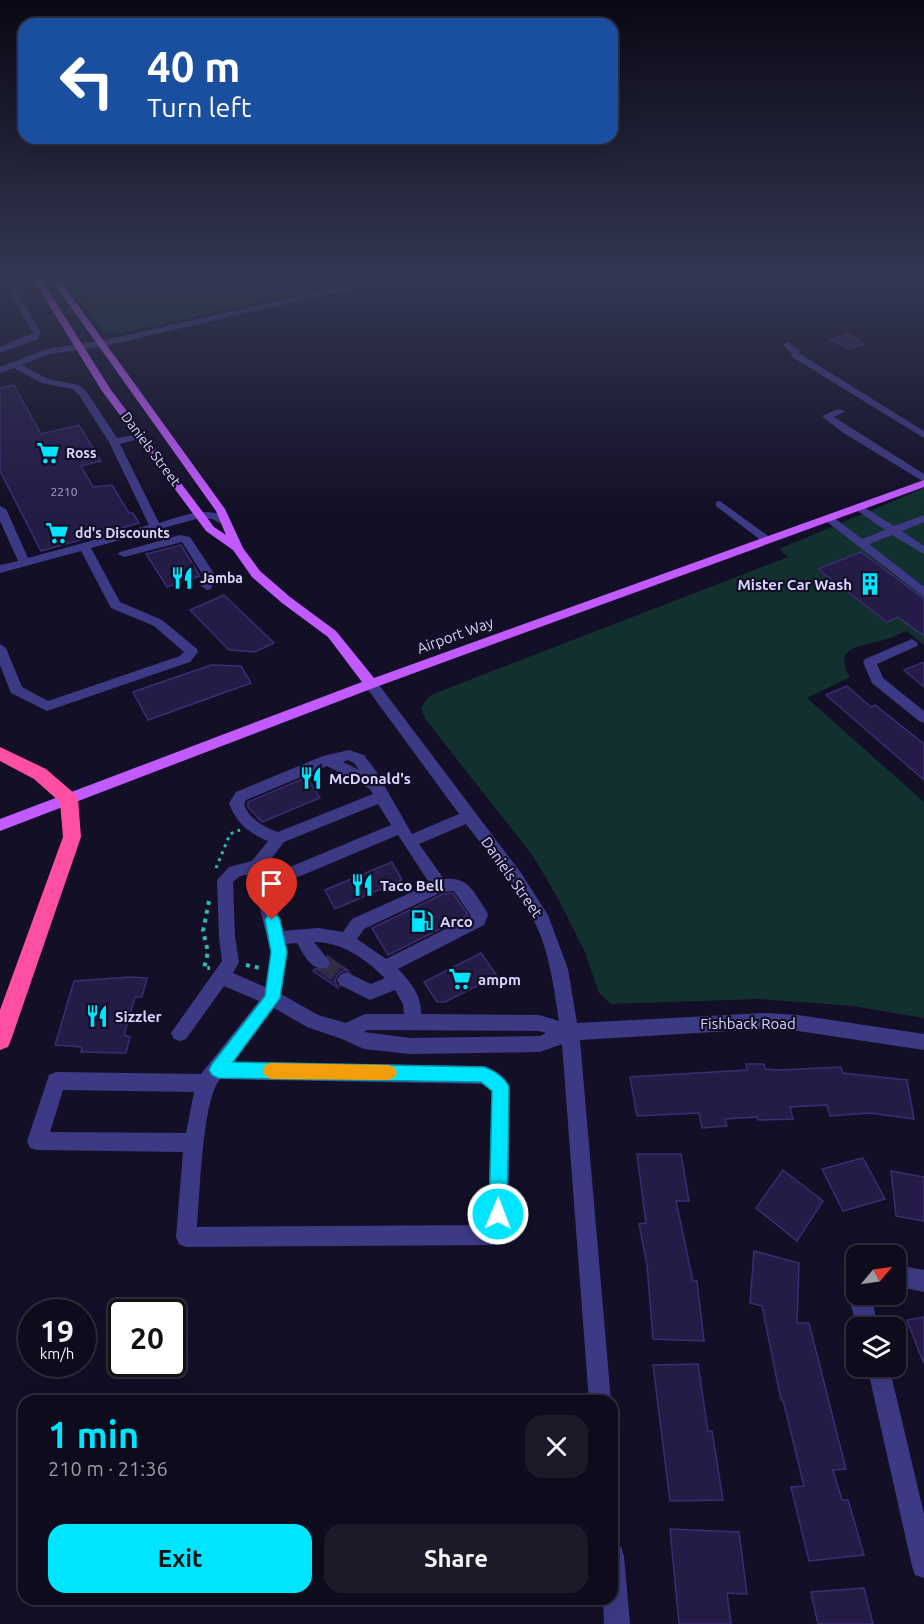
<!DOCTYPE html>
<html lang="en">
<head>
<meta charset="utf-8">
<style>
	:root { --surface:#0e0b1c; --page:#1c1929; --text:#f1f3f6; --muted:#9b9ba3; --line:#2e2b3b; --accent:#00e5ff }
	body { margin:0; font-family:Ubuntu,sans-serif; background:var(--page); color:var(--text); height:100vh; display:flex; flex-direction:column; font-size:22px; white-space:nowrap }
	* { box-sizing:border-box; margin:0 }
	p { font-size:20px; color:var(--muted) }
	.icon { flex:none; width:33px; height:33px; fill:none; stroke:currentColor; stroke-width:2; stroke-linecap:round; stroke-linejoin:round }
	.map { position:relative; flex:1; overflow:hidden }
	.details { position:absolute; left:18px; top:1395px; width:600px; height:210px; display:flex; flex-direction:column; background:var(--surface); border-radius:18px; box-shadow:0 6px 24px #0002,0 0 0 2px var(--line) }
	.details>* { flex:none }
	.banner { position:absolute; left:18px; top:18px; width:600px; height:126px; border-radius:18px; box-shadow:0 6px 24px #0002,0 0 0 2px var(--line); background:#1a4fa0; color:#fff; overflow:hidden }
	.needle { width:39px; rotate:61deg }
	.tools { position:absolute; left:846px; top:1245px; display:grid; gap:12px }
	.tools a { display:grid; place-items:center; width:60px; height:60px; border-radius:12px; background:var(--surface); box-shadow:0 6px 24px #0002,0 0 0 2px var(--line); font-size:30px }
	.speed { position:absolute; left:18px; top:1299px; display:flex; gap:12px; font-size:30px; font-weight:700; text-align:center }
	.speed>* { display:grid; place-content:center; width:78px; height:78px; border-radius:50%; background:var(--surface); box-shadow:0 6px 24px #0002,0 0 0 2px var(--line); line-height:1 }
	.speed small { font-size:15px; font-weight:400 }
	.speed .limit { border:3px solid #111; border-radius:9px; background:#fff; color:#111 }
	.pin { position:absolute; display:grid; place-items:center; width:51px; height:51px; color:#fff; margin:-62px -26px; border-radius:50% 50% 50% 0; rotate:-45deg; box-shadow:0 0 6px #0007 }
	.pin .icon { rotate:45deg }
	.me { position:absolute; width:66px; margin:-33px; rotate:1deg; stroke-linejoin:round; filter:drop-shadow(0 0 4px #0008) }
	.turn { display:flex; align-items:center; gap:21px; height:126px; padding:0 30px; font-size:27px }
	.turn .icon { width:78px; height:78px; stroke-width:2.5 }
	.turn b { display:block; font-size:42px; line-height:51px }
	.round { display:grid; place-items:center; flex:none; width:63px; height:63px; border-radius:18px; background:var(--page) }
	.summary { display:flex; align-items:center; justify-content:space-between; height:102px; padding:0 30px }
	h1 { font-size:36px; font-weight:700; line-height:45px; color:var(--accent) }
	.action { display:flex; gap:12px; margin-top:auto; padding:12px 30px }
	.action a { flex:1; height:69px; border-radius:18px; background:var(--accent); color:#111; font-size:24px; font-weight:700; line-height:69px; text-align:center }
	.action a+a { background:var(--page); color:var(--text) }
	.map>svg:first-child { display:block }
	.green { fill:#12302f }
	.building { fill:#241b47; stroke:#3b2d73; stroke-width:1.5 }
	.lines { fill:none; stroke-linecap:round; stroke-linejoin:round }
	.minor-tunnel { stroke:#312d47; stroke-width:18; stroke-dasharray:18 9; stroke-linecap:butt }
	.path-far1 { stroke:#2fb8b0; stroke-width:3; stroke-dasharray:3 4.5; stroke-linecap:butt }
	.path { stroke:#2fb8b0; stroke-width:4; stroke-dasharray:4 5; stroke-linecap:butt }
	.minor { fill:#3d3a85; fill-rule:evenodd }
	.major { fill:#c25bff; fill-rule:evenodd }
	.highway { fill:#ff4fa3; fill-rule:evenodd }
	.route { fill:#00e5ff; stroke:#0095a6; stroke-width:1.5 }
	.slow { fill:#f59e0b }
	.labels { text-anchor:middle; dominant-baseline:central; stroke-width:4.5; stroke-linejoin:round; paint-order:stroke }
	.number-label { font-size:12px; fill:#aca6d1 }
	.far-street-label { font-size:14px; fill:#d9d4ff; stroke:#130f26 }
	.far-poi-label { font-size:14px; font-weight:bold; fill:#d9d4ff; stroke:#130f26; text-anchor:start }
	.poi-label { font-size:15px; font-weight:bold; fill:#d9d4ff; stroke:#130f26; text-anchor:start }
	.street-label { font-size:15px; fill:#d9d4ff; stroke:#130f26 }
</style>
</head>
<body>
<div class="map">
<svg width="924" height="1624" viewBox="0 0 924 1624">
	<rect width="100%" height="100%" fill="#130f26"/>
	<!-- green -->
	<g class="green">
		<polygon points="66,279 361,279 122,333 103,332"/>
		<path d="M924 488V645L906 631C899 634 892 638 884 640 863 646 831 646 850 677L807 698 924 802V1018L853 1006 759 999 611 1004 599 993 585 952 559 900 533 856 426 720 421 709 426 700 433 694 788 557 779 549Z"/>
	</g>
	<!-- building -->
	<g class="building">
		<polygon points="848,334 865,344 848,349 831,340"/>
		<polygon points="14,385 41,434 79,425 101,461 81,466 93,487 112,485 129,513 133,513 139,523 41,551 0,471 0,388"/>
		<polygon points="181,545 200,576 167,587 146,554"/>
		<polygon points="861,552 924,599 924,636 898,617 887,622 818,569"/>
		<polygon points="224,595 274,643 255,652 229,650 190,610"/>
		<polygon points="924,662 924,687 904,670"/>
		<polygon points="211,665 241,666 251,683 148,720 133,692"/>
		<polygon points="847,686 871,707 875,705 924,744 924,780 826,695"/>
		<polygon points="307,777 320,798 262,822 248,807 248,802"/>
		<polygon points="392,862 402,880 335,909 325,890"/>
		<polygon points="453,893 468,915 388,955 372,928 443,894"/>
		<polygon points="481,953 497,976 445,1002 437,1002 424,982"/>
		<polygon points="329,958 349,971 345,970 338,974 335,981 338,988 313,971 315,969 323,970 330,968 332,963"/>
		<polygon points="130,977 147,978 142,997 135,997 124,1035 130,1037 126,1053 81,1052 82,1047 55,1045 74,981"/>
		<polygon points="746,1064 764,1064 765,1069 781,1070 841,1067 843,1073 907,1080 914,1119 870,1113 830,1116 827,1105 790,1107 793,1119 758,1120 757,1117 725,1119 727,1126 702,1128 699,1113 637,1116 630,1077 747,1070"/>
		<polygon points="637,1154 681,1154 689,1201 676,1201 693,1281 697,1281 704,1341 653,1339 647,1265 639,1224 646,1223"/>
		<polygon points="863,1158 885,1199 843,1211 822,1169"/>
		<polygon points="783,1170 823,1201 797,1241 756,1208"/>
		<polygon points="891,1171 924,1177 924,1221 896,1216"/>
		<polygon points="754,1251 799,1263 797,1323 809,1323 846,1469 833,1470 842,1500 848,1500 864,1555 809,1561 791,1487 804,1486 783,1400 781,1400 762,1306 750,1303"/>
		<polygon points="924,1317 924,1362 923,1362 907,1320"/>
		<polygon points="698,1364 708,1431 712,1431 723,1500 670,1501 653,1365"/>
		<polygon points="670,1529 739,1532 747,1594 727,1593 731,1624 679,1624"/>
		<polygon points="864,1588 873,1624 818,1624 811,1592"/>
	</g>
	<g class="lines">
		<!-- minor-tunnel -->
		<polyline class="minor-tunnel" points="322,962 346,980"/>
		<!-- path-far1 -->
		<polyline class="path-far1" points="216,868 230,834 240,830"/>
		<!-- path -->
		<g class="path">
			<polyline points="209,901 203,931 208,952 204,968 210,968"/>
			<polyline points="246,965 260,968"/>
		</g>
		<!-- minor -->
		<g class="minor">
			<polygon points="2,279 10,279 41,333 38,339 0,353 0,347 33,333"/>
			<path d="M376 279H392L100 347 49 354 22 365 48 379 79 385 86 391 117 438 146 433V437L120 444 159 523C182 516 212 502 232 523L226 526 212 519 200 518 91 548 120 602 162 620 197 649 198 652 190 662 47 711 11 693 0 665V644L6 648 22 687 48 701 180 656 184 652 154 626 111 608 81 551 0 573V565L18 561 0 521V506L6 509 28 558 149 525 109 442 79 395 73 389 42 383 14 368 0 373V367L47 349 100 341Z"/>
			<polygon points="787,342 799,350 800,354 924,431 924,438 792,357 791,353 783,345"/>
			<polygon points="838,409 846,411 834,417 924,474 924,482 842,432 822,416"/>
			<polygon points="720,501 771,538 771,542 763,542 716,506 716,502"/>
			<polygon points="859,504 894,526 924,515 924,522 902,531 924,546 924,554 892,535 869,544 924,587 924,597 822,518 824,516 832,516 862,539 885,530 855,509 855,505"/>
			<polygon points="180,535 190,537 215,575 211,589 207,590 201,586 203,575 182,542 124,557 118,554 120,552"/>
			<polygon points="912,639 918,643 917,646 877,664 883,678 924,711 924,723 919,721 872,683 863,662 865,659"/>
			<path d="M371 679 376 681 521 873 548 915 568 969 577 1023 766 1013 798 1015 924 1034V1050L798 1031 766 1029 580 1040 611 1401H589L562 1044 540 1052 410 1054 364 1049 342 1039 307 1027 274 1008 233 1062 485 1066C495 1070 506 1077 510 1087L508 1235 505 1242 498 1245 186 1247 179 1244 176 1237 183 1152 37 1150 30 1148 27 1141 49 1075 56 1072 201 1074 259 1001 224 986 186 1039 180 1041 174 1039 171 1033 222 961 219 937 217 880 229 867 252 861 268 841C249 833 236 823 229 803L236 792 323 756 349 750 364 755 376 771 412 834 459 814 366 687 364 684ZM348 760 354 763 359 770 343 762ZM327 766 370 789 373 794 278 832C263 827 249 819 244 804L246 800ZM378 804 391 825 268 876 265 867 284 842ZM466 824C490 856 520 890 537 927 550 956 554 989 559 1021L539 1015 421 1014C422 996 410 981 398 969L484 925 488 915 486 910C473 892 469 876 444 879L419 844ZM398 835 430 884 352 919 343 932 318 928 282 931 272 888ZM251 874 271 952 265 987 233 973 239 962 235 937 233 882 240 876ZM454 891 471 916 386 959 357 939 364 929 442 892ZM314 942C343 942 365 959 385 978L371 984 346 972 340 975 337 980 340 985 370 1000 395 990 403 1004 404 1014H365L346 1023 318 1015 281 994 287 952 286 944 297 943C304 955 312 973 328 967L330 962ZM367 1030 539 1031 546 1033 540 1036 410 1038 364 1032ZM220 1079 482 1084 492 1091 488 1225 197 1227C200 1195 202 1101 220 1079ZM63 1090 194 1092 186 1133 50 1132Z"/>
			<polygon points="896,1265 924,1270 924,1292 896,1286"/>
			<polygon points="856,1284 856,1294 870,1294 879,1328 857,1328 848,1294 851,1286"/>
			<polygon points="867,1366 889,1366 924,1514 924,1578 915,1575 912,1566"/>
			<polygon points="612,1544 621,1547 624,1556 630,1624 604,1624 603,1599 612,1599"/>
		</g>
		<!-- major -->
		<polygon class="major" points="33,279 41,279 111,390 214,527 226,535 216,511 51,279 59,279 225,509 243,548 260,571 290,597 336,631 374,678 924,480 924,487 376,687 0,831 0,819 362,682 328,637 282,603 252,577 233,550 206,531 102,391"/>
		<!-- highway -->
		<polygon class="highway" points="0,747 46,769 75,794 78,799 81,837 11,1040 8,1047 0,1050 0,1010 63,837 60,802 34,779 0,761"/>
	</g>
	<!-- sky -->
	<linearGradient id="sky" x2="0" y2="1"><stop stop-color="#0a0815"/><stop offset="0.55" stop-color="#333752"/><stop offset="1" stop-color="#333752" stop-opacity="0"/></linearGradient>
	<rect width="924" height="507" fill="url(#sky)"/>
	<!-- route -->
	<path class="route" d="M272 914 278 916 280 920 287 952 280 998 233 1062 484 1067C494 1070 505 1078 509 1087L507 1214 505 1221 498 1223 492 1221 489 1214 492 1091 481 1082 218 1078 212 1075 209 1070 212 1064 265 996 271 952 265 920 267 916Z"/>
	<!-- slow -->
	<polygon class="slow" points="271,1063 388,1065 394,1067 397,1073 394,1078 388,1080 271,1079 265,1076 263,1071 265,1065"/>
	<!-- icons -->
	<defs>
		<g id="supermarket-bare" transform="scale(1.8)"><path d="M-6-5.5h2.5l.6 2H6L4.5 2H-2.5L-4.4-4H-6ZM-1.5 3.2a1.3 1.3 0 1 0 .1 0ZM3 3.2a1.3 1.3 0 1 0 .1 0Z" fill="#00e5ff" stroke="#130f26" stroke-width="2.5" paint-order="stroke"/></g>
		<g id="restaurant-bare" transform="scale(1.8)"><path d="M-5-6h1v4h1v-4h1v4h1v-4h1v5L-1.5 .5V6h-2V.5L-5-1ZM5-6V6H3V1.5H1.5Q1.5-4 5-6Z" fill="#00e5ff" stroke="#130f26" stroke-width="2.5" paint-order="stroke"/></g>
		<g id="building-bare" transform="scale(1.8)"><path d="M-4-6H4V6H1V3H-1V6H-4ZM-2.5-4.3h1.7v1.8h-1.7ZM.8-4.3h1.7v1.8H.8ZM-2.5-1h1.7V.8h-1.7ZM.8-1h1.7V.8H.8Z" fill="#00e5ff" stroke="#130f26" stroke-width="2.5" paint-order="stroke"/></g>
		<g id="fuel-bare" transform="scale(1.8)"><path d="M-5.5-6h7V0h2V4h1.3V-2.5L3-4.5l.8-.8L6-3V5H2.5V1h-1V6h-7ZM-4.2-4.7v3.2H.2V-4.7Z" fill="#00e5ff" stroke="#130f26" stroke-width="2.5" paint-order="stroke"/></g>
	</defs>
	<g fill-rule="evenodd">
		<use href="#supermarket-bare" x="48" y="453"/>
		<use href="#supermarket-bare" x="57" y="533"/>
		<use href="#restaurant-bare" x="182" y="578"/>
		<use href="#building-bare" x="870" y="584"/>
		<use href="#restaurant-bare" x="311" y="778"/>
		<use href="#restaurant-bare" x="362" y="885"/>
		<use href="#fuel-bare" x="422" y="921"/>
		<use href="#supermarket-bare" x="460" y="979"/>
		<use href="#restaurant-bare" x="97" y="1016"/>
	</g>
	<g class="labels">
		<!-- number labels -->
		<g class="number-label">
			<text x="64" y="491">2210</text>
		</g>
		<!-- far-street labels -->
		<g class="far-street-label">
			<text transform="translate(151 449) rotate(53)">Daniels Street</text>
		</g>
		<!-- far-poi labels -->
		<g class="far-poi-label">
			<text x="66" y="453">Ross</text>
			<text x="75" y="533">dd's Discounts</text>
			<text x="200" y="578">Jamba</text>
		</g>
		<!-- poi labels -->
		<g class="poi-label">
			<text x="852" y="584" text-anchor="end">Mister Car Wash</text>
			<text x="329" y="778">McDonald's</text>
			<text x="380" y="885">Taco Bell</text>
			<text x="440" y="921">Arco</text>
			<text x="478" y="979">ampm</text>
			<text x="115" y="1016">Sizzler</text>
		</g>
		<!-- street labels -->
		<g class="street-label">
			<text transform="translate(455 635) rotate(-20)">Airport Way</text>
			<text transform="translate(512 877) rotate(55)">Daniels Street</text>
			<text x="748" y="1023">Fishback Road</text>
		</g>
	</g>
</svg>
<div class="tools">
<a><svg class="needle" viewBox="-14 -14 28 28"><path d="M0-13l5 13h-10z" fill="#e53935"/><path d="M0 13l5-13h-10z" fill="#9b9ba3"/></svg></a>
<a><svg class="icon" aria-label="layers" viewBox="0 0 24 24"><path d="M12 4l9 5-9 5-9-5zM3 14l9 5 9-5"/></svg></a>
</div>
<div class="speed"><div>19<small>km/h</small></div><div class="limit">20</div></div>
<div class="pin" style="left:272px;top:920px;background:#d93025"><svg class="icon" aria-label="arrive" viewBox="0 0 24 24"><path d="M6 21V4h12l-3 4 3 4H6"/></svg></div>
<svg class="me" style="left:498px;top:1214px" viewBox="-20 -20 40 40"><circle r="17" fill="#00e5ff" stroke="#fff" stroke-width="3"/><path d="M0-11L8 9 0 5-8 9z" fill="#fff"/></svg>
<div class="banner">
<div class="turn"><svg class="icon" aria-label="left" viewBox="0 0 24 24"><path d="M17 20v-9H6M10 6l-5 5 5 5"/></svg><div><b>40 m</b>Turn left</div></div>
</div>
<section class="details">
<div class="summary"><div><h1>1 min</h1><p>210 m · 21:36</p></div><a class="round"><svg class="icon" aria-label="close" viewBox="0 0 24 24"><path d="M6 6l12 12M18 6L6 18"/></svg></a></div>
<div class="action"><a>Exit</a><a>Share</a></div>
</section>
</div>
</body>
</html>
